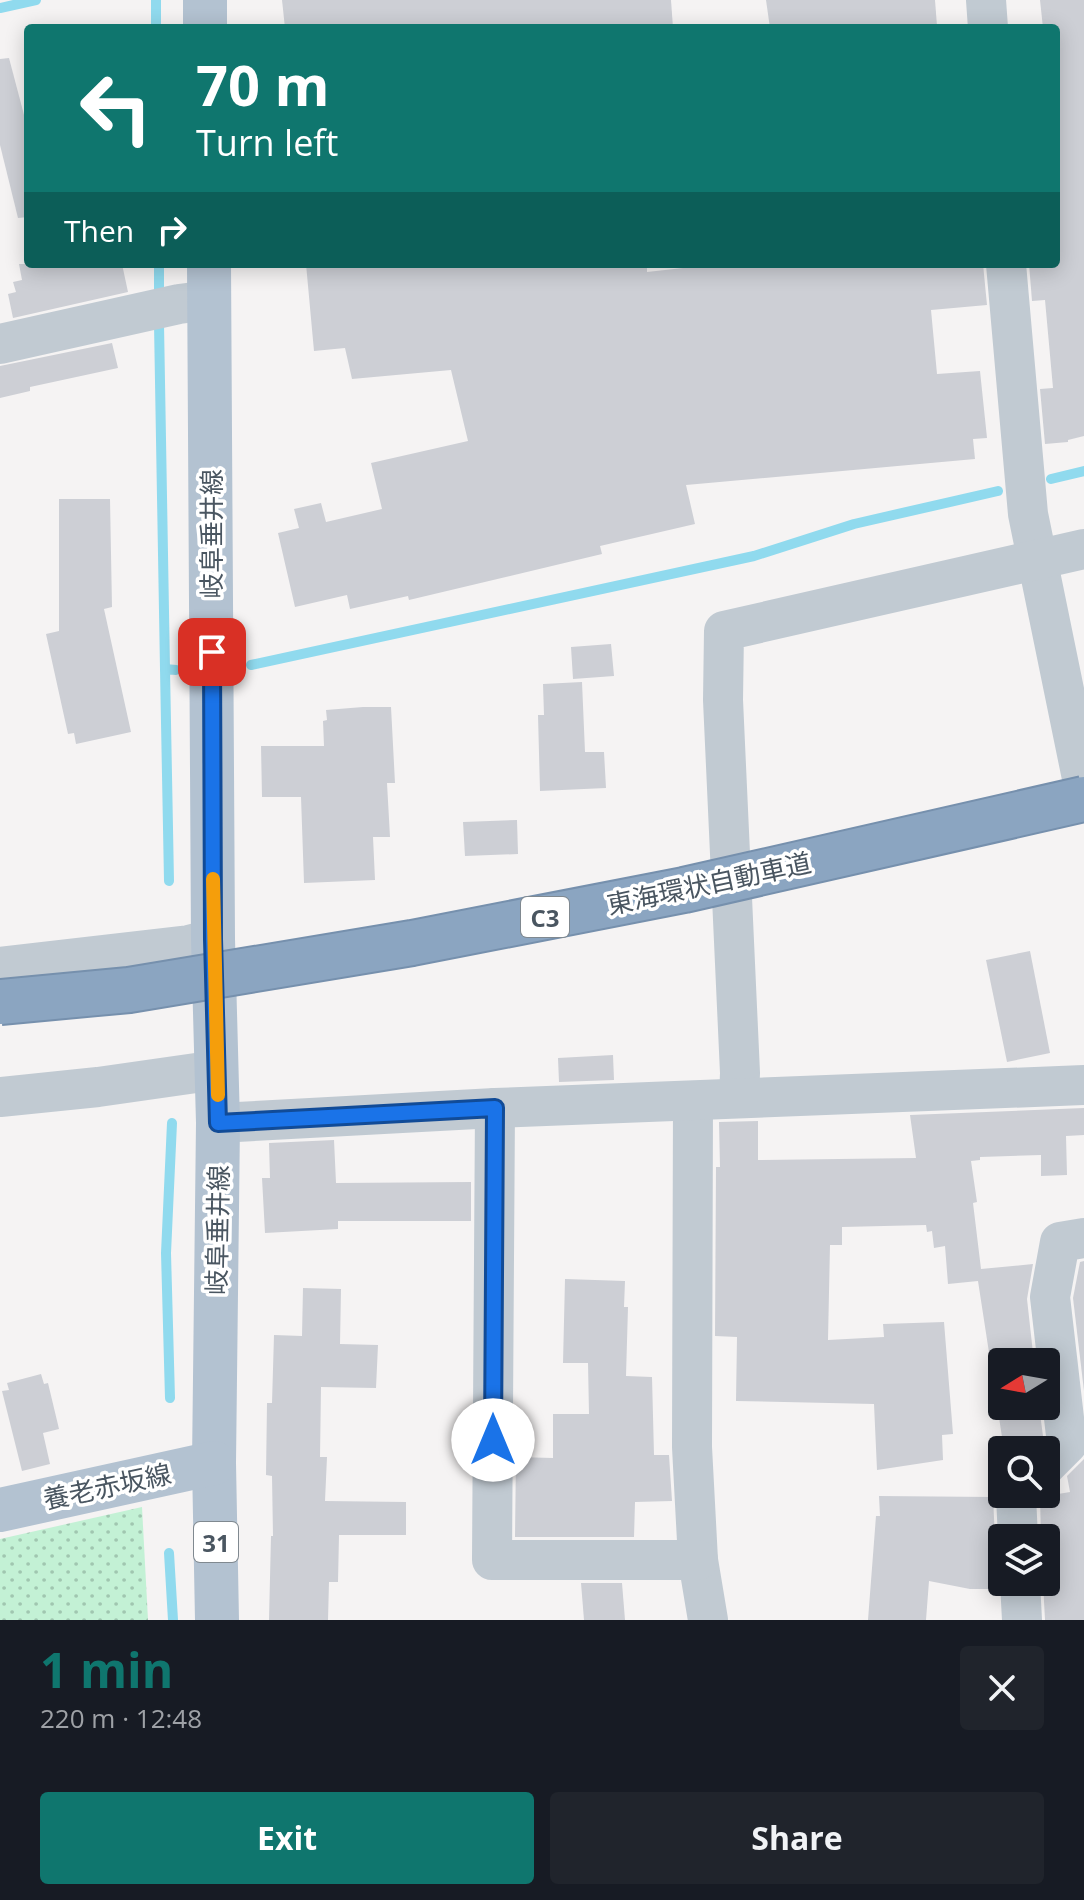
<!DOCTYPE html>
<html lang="en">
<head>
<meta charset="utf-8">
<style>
	:root { --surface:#171b24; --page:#20242c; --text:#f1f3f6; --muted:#9ea1a6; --accent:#0f766e }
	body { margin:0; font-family:"Open Sans","Noto Sans JP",sans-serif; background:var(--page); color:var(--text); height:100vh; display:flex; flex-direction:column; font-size:30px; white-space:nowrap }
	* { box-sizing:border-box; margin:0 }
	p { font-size:26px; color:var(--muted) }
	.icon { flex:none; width:44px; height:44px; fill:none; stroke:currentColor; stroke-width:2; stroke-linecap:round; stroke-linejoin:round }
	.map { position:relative; height:1620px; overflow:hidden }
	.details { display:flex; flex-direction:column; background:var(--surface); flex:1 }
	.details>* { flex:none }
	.banner { position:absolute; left:24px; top:24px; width:1036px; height:244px; border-radius:8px; box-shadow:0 4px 20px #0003; background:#0f766e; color:#fff; overflow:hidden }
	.needle { width:52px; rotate:259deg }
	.tools { position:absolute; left:988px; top:1348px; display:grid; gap:16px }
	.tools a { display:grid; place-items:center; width:72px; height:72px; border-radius:8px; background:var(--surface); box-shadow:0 4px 20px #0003; font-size:40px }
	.pin { position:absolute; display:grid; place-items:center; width:68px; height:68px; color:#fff; margin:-34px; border-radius:16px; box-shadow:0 4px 12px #0006 }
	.me { position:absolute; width:88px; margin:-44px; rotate:0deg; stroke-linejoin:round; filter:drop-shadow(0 0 6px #0008) }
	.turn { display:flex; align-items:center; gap:28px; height:168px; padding:0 40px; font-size:36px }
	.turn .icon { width:104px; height:104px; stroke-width:2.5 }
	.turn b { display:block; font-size:56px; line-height:68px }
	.then { display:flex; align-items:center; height:76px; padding:0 40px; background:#0003; gap:16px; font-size:30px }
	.round { display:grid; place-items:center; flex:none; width:84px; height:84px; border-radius:8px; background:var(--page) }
	.headline { display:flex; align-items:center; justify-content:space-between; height:136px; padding:0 40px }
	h1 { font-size:48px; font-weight:700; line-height:60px; color:var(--accent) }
	.button { display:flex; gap:16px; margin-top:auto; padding:16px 40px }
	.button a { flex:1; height:92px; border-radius:8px; background:var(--accent); color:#fff; font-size:32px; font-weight:700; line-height:92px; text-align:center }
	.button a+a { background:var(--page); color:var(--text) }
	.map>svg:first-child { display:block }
	.grass { fill:url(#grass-dots) }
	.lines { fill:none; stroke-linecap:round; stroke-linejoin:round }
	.stream { stroke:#90daee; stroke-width:10 }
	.building { fill:#cdcfd5 }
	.minor { stroke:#c1cad2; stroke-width:40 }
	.major { stroke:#b3c2d1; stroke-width:44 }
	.highway-bridge-casing { stroke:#7690ad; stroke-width:48; stroke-linecap:butt }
	.highway-bridge { stroke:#8ba5c1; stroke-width:44 }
	.route-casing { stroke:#114b97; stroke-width:20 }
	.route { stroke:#1a73e8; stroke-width:14 }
	.slow { stroke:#f59e0b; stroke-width:14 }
	.labels { text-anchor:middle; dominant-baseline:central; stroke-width:7; stroke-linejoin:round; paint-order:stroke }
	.shield { fill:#fff; stroke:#808990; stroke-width:2 }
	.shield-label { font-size:24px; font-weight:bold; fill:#4a5661 }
	.street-label { font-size:26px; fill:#4a5661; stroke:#fff }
</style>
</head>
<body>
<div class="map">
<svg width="1084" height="1620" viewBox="0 0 1084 1620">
	<defs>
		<pattern id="grass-dots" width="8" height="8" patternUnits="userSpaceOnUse" patternTransform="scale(2)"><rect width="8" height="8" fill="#c3f1d5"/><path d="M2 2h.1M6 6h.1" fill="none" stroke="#a0c6b0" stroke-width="1.8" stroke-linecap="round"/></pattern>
	</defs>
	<rect width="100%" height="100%" fill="#f5f3f3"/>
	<!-- grass -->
	<polygon class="grass" points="142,1507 148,1620 0,1620 0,1539"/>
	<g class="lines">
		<!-- stream -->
		<g class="stream">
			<polyline points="156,0 156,28"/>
			<polyline points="0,8 36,0"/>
			<polyline points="159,264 159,296"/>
			<polyline points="159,324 165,669"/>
			<polyline points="1051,479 1084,471"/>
			<polyline points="251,665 754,556 854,524 998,491"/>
			<polyline points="169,881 165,669 176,670"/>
			<polyline points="170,1398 166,1253 172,1123"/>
			<polyline points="169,1553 173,1620"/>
		</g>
	</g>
	<!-- building -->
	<g class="building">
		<polygon points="282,0 671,0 673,28 285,28"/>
		<polygon points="766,0 935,0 937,26 915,28 770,28"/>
		<polygon points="1040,0 1084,0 1084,436 1068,440 1068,442 1045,444 1040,389 1053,388 1045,300 1032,301 1029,264 1056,264 1056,28 1043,28"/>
		<polygon points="9,58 28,130 28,217 18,218 0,145 0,59"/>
		<polygon points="19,264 122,264 128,292 13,318 8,294 16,292 13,282 22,280"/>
		<polygon points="306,264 647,264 647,272 719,264 983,264 987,305 931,310 937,374 980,371 987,438 973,439 975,459 686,485 695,524 600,546 602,554 409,600 408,596 350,609 347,595 295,607 278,533 299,528 294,509 321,503 326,522 382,509 371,463 468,441 451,370 352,379 345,348 314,351"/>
		<polygon points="112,343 118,368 30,387 30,391 0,398 0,366"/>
		<polygon points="59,499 110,499 112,607 104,609 131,732 76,744 74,733 68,734 46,634 59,631"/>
		<polygon points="611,644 614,676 573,679 571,647"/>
		<polygon points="582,682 585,752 604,752 606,788 540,791 538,715 544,715 543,684"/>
		<polygon points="363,707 391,707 395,783 387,783 390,837 373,837 375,880 304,883 301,797 262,797 261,746 324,746 323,721 327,720 326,710"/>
		<polygon points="517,820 518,854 465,856 463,822"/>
		<polygon points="1030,951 1050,1053 1007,1062 986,960"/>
		<polygon points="613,1055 614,1080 559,1082 558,1058"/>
		<polygon points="1084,1108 1084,1135 1066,1136 1067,1175 1041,1176 1041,1155 980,1157 980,1160 971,1161 977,1202 973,1203 981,1269 1033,1264 1027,1299 1034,1362 1002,1362 1002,1406 1039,1406 1043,1436 1033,1446 1004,1450 978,1281 948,1284 945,1246 934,1248 932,1231 927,1232 926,1225 842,1227 842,1245 830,1245 828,1340 884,1337 883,1324 944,1322 953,1434 942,1435 943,1460 877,1470 874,1404 736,1401 737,1337 715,1336 716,1167 720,1167 719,1122 758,1121 758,1160 916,1158 910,1115"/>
		<polygon points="334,1140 336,1183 471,1182 471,1221 338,1221 338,1229 265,1233 262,1178 270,1178 269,1143"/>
		<polygon points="1084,1261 1084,1391 1073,1298 1080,1262"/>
		<polygon points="565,1279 625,1281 624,1307 628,1307 626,1376 652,1377 654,1455 669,1455 672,1501 635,1502 634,1537 515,1537 516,1457 553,1458 553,1414 589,1414 588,1363 563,1363"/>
		<polygon points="303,1288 341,1289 340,1344 378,1345 376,1388 321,1387 320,1457 327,1457 325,1501 406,1502 406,1535 339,1535 338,1582 329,1582 328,1620 269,1620 271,1536 273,1536 272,1476 266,1475 267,1403 272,1403 274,1335 302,1336"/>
		<polygon points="41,1374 44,1384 48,1383 59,1429 43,1433 50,1464 22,1471 2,1391 9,1390 7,1383"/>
		<polygon points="1084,1459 1084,1620 1045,1620 1043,1582 1046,1582 1046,1538 1041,1538 1040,1497 1070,1492 1067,1476"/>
		<polygon points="879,1496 993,1497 995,1539 998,1550 1002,1554 1002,1569 999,1572 997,1589 970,1589 929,1581 926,1620 868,1620 876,1516 880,1516"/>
		<polygon points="581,1583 622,1583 625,1620 584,1620"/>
	</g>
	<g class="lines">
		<!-- minor -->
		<g class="minor">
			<polyline points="986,0 988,28"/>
			<polyline points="1006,264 1028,514 1084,788"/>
			<polyline points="0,344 179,304 210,300"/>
			<polyline points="0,967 189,945 213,939"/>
			<polyline points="0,1097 98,1087 217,1070"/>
			<polyline points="739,1098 740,1073 723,700 724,631 1084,549"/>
			<polyline points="693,1101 692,1447 698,1560 708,1620"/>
			<polyline points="495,1108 492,1560 698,1560"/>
			<polyline points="218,1123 495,1108 1084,1085"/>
			<polyline points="1046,1465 1067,1444 1050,1297 1060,1242 1084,1238"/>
			<polyline points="1018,1494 1016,1496 1018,1538"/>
			<polyline points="1020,1582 1022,1620"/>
		</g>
		<!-- major -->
		<g class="major">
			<polyline points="205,0 205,28"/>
			<polyline points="209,264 213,939 218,1123 214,1463 217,1620"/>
			<polyline points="0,1510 214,1463"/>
		</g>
		<!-- highway-bridge casing -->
		<g class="highway-bridge-casing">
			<polyline id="highway-bridge" points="0,1002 129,990 412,943 684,890 1084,799"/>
		</g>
		<!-- highway-bridge -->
		<use href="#highway-bridge" class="highway-bridge"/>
	</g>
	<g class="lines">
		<!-- route casing -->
		<g class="route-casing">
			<polyline id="route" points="212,652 213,939 218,1123 495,1108 493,1440"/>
		</g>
		<!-- route -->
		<use href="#route" class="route"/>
		<!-- slow -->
		<polyline class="slow" points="213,879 218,1095"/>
	</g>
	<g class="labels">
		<!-- shield labels -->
		<g class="shield">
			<rect x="521" y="897" width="48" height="40" rx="6"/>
			<rect x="194" y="1522" width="44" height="40" rx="6"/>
		</g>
		<g class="shield-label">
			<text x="545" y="917">C3</text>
			<text x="216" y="1542">31</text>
		</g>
		<!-- street labels -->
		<g class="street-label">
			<text transform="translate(211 534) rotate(-90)">岐阜垂井線</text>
			<text transform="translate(709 883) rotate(-12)">東海環状自動車道</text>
			<text transform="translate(217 1230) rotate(-89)">岐阜垂井線</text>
			<text transform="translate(107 1486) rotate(-12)">養老赤坂線</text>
		</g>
	</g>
</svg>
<div class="tools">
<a><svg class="needle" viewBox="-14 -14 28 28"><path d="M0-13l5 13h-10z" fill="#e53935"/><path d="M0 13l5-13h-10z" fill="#9ea1a6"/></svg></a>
<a><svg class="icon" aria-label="search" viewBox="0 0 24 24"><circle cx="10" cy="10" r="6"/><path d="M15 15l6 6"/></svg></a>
<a><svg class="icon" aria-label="layers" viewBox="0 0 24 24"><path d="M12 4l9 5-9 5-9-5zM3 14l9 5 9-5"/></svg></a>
</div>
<div class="pin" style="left:212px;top:652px;background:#d93025"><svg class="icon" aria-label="arrive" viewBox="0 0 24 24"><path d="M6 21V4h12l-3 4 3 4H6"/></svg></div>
<svg class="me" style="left:493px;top:1440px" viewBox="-20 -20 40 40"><circle r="19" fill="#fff"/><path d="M0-13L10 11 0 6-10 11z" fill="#1a73e8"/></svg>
<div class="banner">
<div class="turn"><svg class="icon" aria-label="left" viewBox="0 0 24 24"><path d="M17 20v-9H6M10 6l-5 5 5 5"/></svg><div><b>70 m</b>Turn left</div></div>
<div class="then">Then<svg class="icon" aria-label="right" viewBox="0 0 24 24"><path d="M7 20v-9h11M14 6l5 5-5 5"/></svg></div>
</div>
</div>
<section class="details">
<div class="headline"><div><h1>1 min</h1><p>220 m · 12:48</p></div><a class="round"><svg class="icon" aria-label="close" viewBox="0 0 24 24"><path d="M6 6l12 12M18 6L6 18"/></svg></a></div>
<div class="button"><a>Exit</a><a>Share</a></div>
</section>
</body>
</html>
